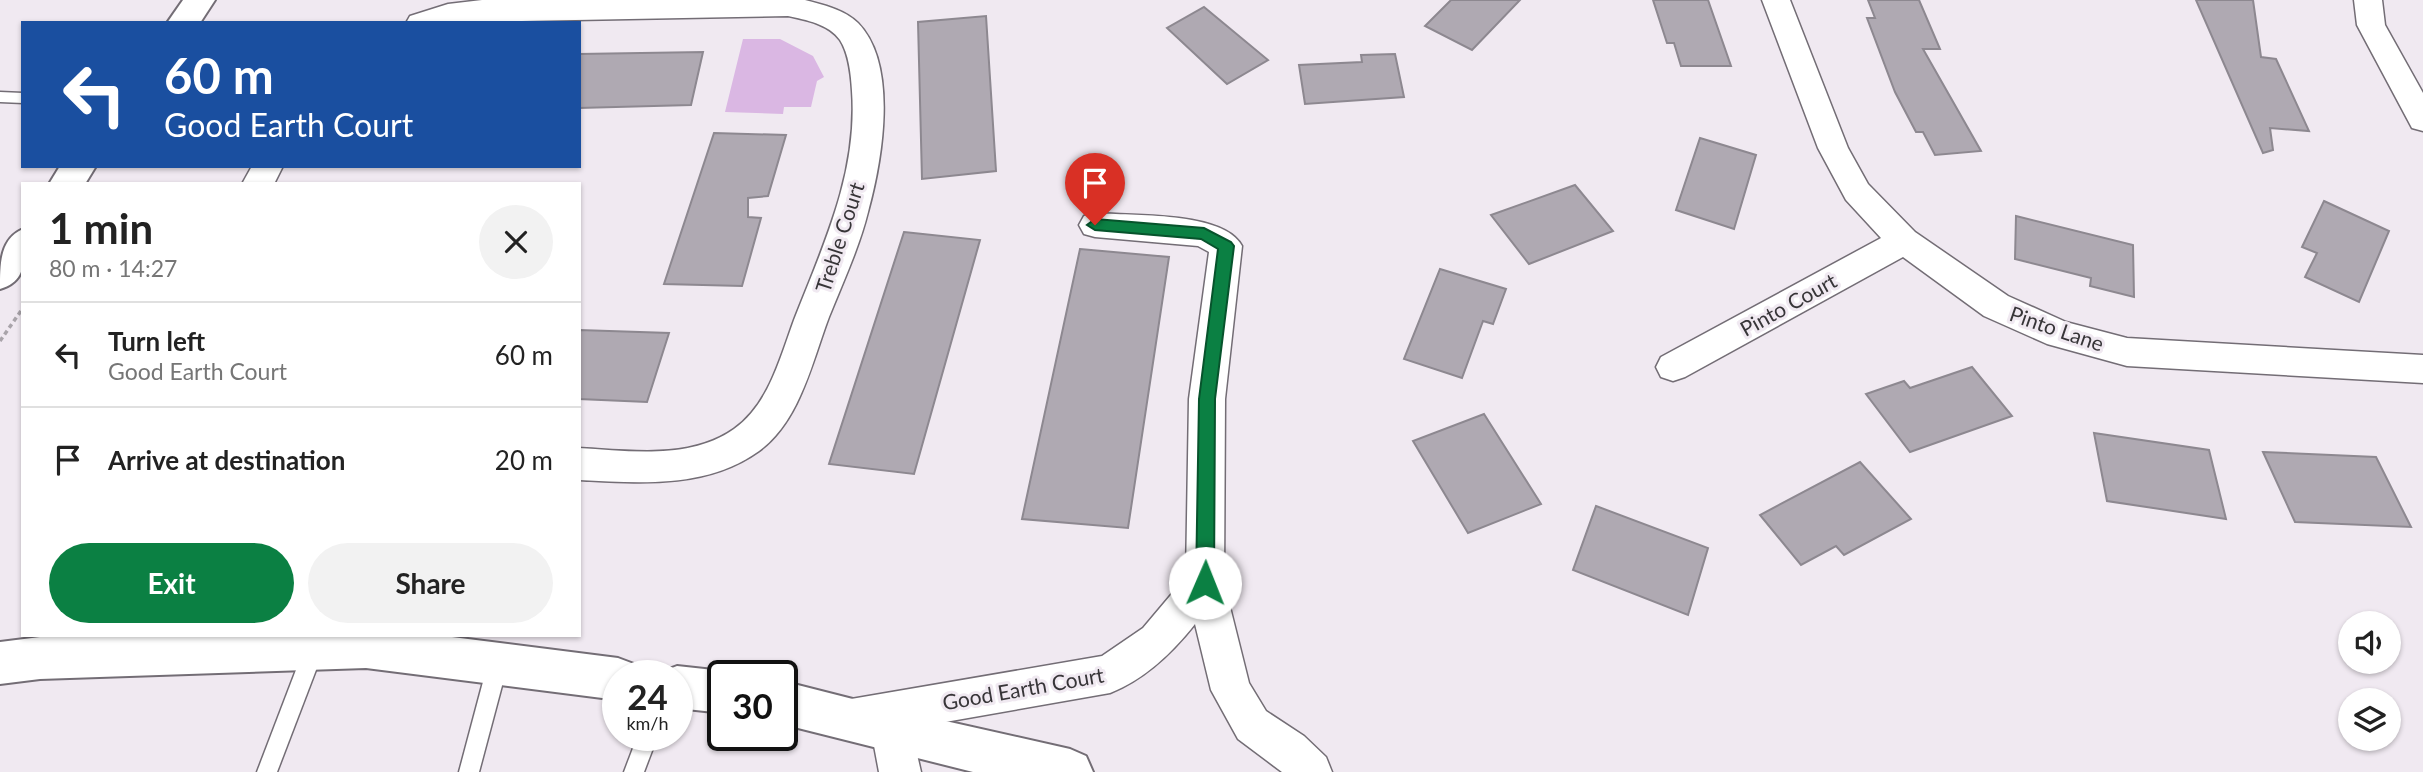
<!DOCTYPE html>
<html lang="en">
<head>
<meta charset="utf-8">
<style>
	:root { --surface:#fff; --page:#f2f2f2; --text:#222; --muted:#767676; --line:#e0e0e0; --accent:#0b8043 }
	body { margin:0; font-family:Lato,sans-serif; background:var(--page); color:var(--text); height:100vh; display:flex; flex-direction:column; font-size:26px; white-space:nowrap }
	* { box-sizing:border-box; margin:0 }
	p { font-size:23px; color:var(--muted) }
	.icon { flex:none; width:38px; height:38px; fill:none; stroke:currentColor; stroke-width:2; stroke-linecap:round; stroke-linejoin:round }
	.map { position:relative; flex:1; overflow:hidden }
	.sheet { position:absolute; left:21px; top:182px; width:560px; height:455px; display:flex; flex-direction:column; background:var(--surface); border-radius:0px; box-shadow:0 2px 5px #0004 }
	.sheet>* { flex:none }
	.guide { position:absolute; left:21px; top:21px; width:560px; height:147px; border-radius:0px; box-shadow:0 2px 5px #0004; background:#1a4fa0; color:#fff; overflow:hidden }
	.controls { position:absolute; left:2338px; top:611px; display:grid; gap:14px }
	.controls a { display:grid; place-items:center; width:63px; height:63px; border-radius:50%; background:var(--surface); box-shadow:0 2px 5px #0004; font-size:35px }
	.speed { position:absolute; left:602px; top:660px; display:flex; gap:14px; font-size:35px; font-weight:700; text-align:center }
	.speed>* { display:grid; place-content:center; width:91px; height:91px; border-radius:50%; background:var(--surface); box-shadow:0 2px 5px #0004; line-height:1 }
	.speed small { font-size:18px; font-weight:400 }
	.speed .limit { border:4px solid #111; border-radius:10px; background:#fff; color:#111 }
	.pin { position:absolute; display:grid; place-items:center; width:60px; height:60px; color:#fff; margin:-72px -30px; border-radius:50% 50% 50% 0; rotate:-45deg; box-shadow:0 0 7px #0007 }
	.pin .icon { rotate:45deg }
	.me { position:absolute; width:77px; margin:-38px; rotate:1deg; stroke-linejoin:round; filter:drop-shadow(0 0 5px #0008) }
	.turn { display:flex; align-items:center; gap:24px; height:147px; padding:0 28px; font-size:32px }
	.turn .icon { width:91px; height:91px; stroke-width:2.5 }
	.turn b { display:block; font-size:49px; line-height:60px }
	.round { display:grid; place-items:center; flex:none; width:74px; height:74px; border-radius:37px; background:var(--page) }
	.overview { display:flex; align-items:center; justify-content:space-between; height:119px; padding:0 28px }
	h1 { font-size:42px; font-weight:700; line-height:52px }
	.cta { display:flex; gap:14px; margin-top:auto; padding:14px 28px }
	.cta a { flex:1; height:80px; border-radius:42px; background:var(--accent); color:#fff; font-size:28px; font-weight:700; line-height:80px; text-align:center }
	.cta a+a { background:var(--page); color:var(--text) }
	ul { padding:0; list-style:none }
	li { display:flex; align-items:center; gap:21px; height:105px; padding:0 28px; border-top:2px solid var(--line) }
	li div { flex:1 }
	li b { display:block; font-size:26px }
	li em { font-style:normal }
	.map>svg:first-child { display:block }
	.green { fill:#dab7e3 }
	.building { fill:#afa9b2; stroke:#8d8890; stroke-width:2 }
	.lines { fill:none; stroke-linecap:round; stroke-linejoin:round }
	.lane-casing { stroke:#736d75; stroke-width:3 }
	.street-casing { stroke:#736d75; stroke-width:3 }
	.secondary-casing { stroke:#736d75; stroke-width:4 }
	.path { stroke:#a9a4aa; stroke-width:3.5; stroke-dasharray:4.5 3.5; stroke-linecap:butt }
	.lane { fill:#fff; fill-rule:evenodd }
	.street { fill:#fff; fill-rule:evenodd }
	.secondary { fill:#fff; fill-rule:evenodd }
	.route { fill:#0b8043; stroke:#07532c; stroke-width:2 }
	.labels { text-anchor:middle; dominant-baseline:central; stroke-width:6; stroke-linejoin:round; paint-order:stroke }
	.street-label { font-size:21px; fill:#373538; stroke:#f0e9f1 }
</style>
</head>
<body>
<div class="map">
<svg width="2423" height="772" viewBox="0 0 2423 772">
	<rect width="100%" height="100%" fill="#f0e9f1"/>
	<!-- green -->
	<polygon class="green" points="743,39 780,39 813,56 824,77 817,81 811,107 784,107 783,114 725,112"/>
	<!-- building -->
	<g class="building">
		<polygon points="1451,0 1520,0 1472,50 1425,26"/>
		<polygon points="1653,0 1708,0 1731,66 1681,66 1674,43 1667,43"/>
		<polygon points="1868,0 1919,0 1940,49 1923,49 1981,151 1935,155 1923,132 1916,132 1895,92 1867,18 1875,18"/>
		<polygon points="2196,0 2253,0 2261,57 2276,59 2309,131 2270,128 2273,150 2263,153"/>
		<polygon points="1204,7 1268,60 1227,84 1167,28"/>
		<polygon points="986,16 996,171 922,179 918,22"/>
		<polygon points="703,52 691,105 579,108 579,54"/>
		<polygon points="1395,54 1404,97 1305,104 1299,65 1362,62 1361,55"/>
		<polygon points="714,133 786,135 768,196 748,198 748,217 761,218 742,286 664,284"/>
		<polygon points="1700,138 1756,155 1734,229 1676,210"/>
		<polygon points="1575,185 1613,231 1529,264 1491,215"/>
		<polygon points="2324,201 2389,231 2359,302 2305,277 2317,253 2302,247"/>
		<polygon points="2016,216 2133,245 2134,297 2090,286 2091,278 2015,259"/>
		<polygon points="904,232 980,240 914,474 829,464"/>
		<polygon points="1080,249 1169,257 1128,528 1022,519"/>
		<polygon points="1440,269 1506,289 1493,324 1483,321 1462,378 1404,359"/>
		<polygon points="579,330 669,333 647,402 579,399"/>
		<polygon points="1972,367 2012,416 1910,452 1866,394 1904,381 1910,388"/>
		<polygon points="1484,414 1541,504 1468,533 1413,441"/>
		<polygon points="2094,433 2209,450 2226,519 2107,501"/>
		<polygon points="2263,452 2376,457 2411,527 2295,522"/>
		<polygon points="1860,462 1911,519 1844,555 1836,546 1801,565 1760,515"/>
		<polygon points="1596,506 1708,548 1688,615 1573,570"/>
	</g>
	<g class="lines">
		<!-- lane casing -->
		<g class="lane-casing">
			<g id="lane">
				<polygon points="0,92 23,93 23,103 0,102"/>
				<polygon points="314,640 321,642 324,649 277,772 257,772 304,649 307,642"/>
				<polygon points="498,654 505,656 508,663 479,772 459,772 488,663 491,656"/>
				<polygon points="638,735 658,735 644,772 624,772"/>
			</g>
		</g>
		<!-- street casing -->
		<g class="street-casing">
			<g id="street">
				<path d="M482 0H805C823 5 844 9 858 23 899 65 882 161 868 212 859 248 843 282 829 317 812 362 800 421 759 451 706 489 640 483 579 480V448C630 451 690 460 734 429 769 404 780 358 794 320 823 246 858 173 852 91 851 74 849 54 840 40 829 24 806 20 788 16L406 23 410 16 448 4Z"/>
				<polygon points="1762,0 1790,0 1848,148 1868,184 1915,232 2008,296 2066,322 2127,338 2423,355 2423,383 2127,366 2047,344 1984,316 1903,257 1685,377 1673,381 1661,377 1656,367 1661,357 1881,238 1846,200 1818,148"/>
				<polygon points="2354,0 2382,0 2385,25 2423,93 2423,131 2412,128 2357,25"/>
				<polygon points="252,166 283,166 274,184 242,184"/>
				<path d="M1095 213C1131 216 1224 211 1242 246L1225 399 1224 583 1249 683 1266 711 1304 736 1326 757 1332 772H1282L1238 739 1211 690 1195 624C1172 653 1145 679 1110 693L911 728 921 772H879L872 735 851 739 837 733 831 719 837 705 851 699 1102 656 1143 628 1186 577 1189 399 1209 252 1198 246 1095 237 1084 234 1079 225 1084 216Z"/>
			</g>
		</g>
		<!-- secondary casing -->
		<g class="secondary-casing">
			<g id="secondary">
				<polygon points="183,0 215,0 200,23 167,23"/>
				<polygon points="60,166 96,166 85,184 49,184"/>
				<path d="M23 229C23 256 30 280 0 289 0 263 0 239 23 229Z"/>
				<polygon points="101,635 436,635 618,658 634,664 639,676 618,676 618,700 366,668 40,679 0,684 0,642 40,637"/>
				<polygon points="677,666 723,671 735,676 723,676 723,713 677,708 677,676 660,676 661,672"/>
				<polygon points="782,681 892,709 1070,749 1086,756 1093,772 973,772 782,724"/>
			</g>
		</g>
		<!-- path -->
		<polyline class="path" points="0,341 23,308"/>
		<!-- lane -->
		<use href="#lane" class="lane"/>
		<!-- street -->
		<use href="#street" class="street"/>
		<!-- secondary -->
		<use href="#secondary" class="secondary"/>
	</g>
	<!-- route -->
	<polygon class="route" points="1095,219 1204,228 1231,242 1234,246 1215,399 1214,583 1211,589 1205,591 1199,589 1196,583 1199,399 1218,249 1201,239 1095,230 1087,225"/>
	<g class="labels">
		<!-- street labels -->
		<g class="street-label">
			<text transform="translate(839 237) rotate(-72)">Treble Court</text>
			<text transform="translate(1788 304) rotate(-29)">Pinto Court</text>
			<text transform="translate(2057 328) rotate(19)">Pinto Lane</text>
			<text transform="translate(1023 688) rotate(-10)">Good Earth Court</text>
		</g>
	</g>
</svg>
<div class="controls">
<a><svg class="icon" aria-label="sound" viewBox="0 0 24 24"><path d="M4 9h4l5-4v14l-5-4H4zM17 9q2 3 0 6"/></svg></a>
<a><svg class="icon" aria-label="layers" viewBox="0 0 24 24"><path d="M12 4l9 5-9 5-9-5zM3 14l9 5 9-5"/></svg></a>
</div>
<div class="speed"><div>24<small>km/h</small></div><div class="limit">30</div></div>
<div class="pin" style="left:1095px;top:225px;background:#d93025"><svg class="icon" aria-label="arrive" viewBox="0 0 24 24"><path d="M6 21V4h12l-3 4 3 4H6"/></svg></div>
<svg class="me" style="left:1205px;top:583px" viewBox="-20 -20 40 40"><circle r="19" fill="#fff"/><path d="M0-13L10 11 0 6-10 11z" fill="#0b8043"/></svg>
<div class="guide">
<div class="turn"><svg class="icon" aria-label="left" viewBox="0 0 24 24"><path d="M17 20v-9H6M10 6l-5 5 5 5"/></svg><div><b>60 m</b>Good Earth Court</div></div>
</div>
<section class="sheet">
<div class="overview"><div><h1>1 min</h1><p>80 m · 14:27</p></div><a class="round"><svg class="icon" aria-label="close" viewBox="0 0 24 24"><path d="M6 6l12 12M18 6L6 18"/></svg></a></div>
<ul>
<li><svg class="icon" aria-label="left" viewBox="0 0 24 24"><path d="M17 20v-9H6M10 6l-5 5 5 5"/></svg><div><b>Turn left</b><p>Good Earth Court</p></div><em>60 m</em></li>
<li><svg class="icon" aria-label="arrive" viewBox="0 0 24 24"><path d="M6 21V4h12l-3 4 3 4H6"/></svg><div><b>Arrive at destination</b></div><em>20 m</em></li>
</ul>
<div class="cta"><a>Exit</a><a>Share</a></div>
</section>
</div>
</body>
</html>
